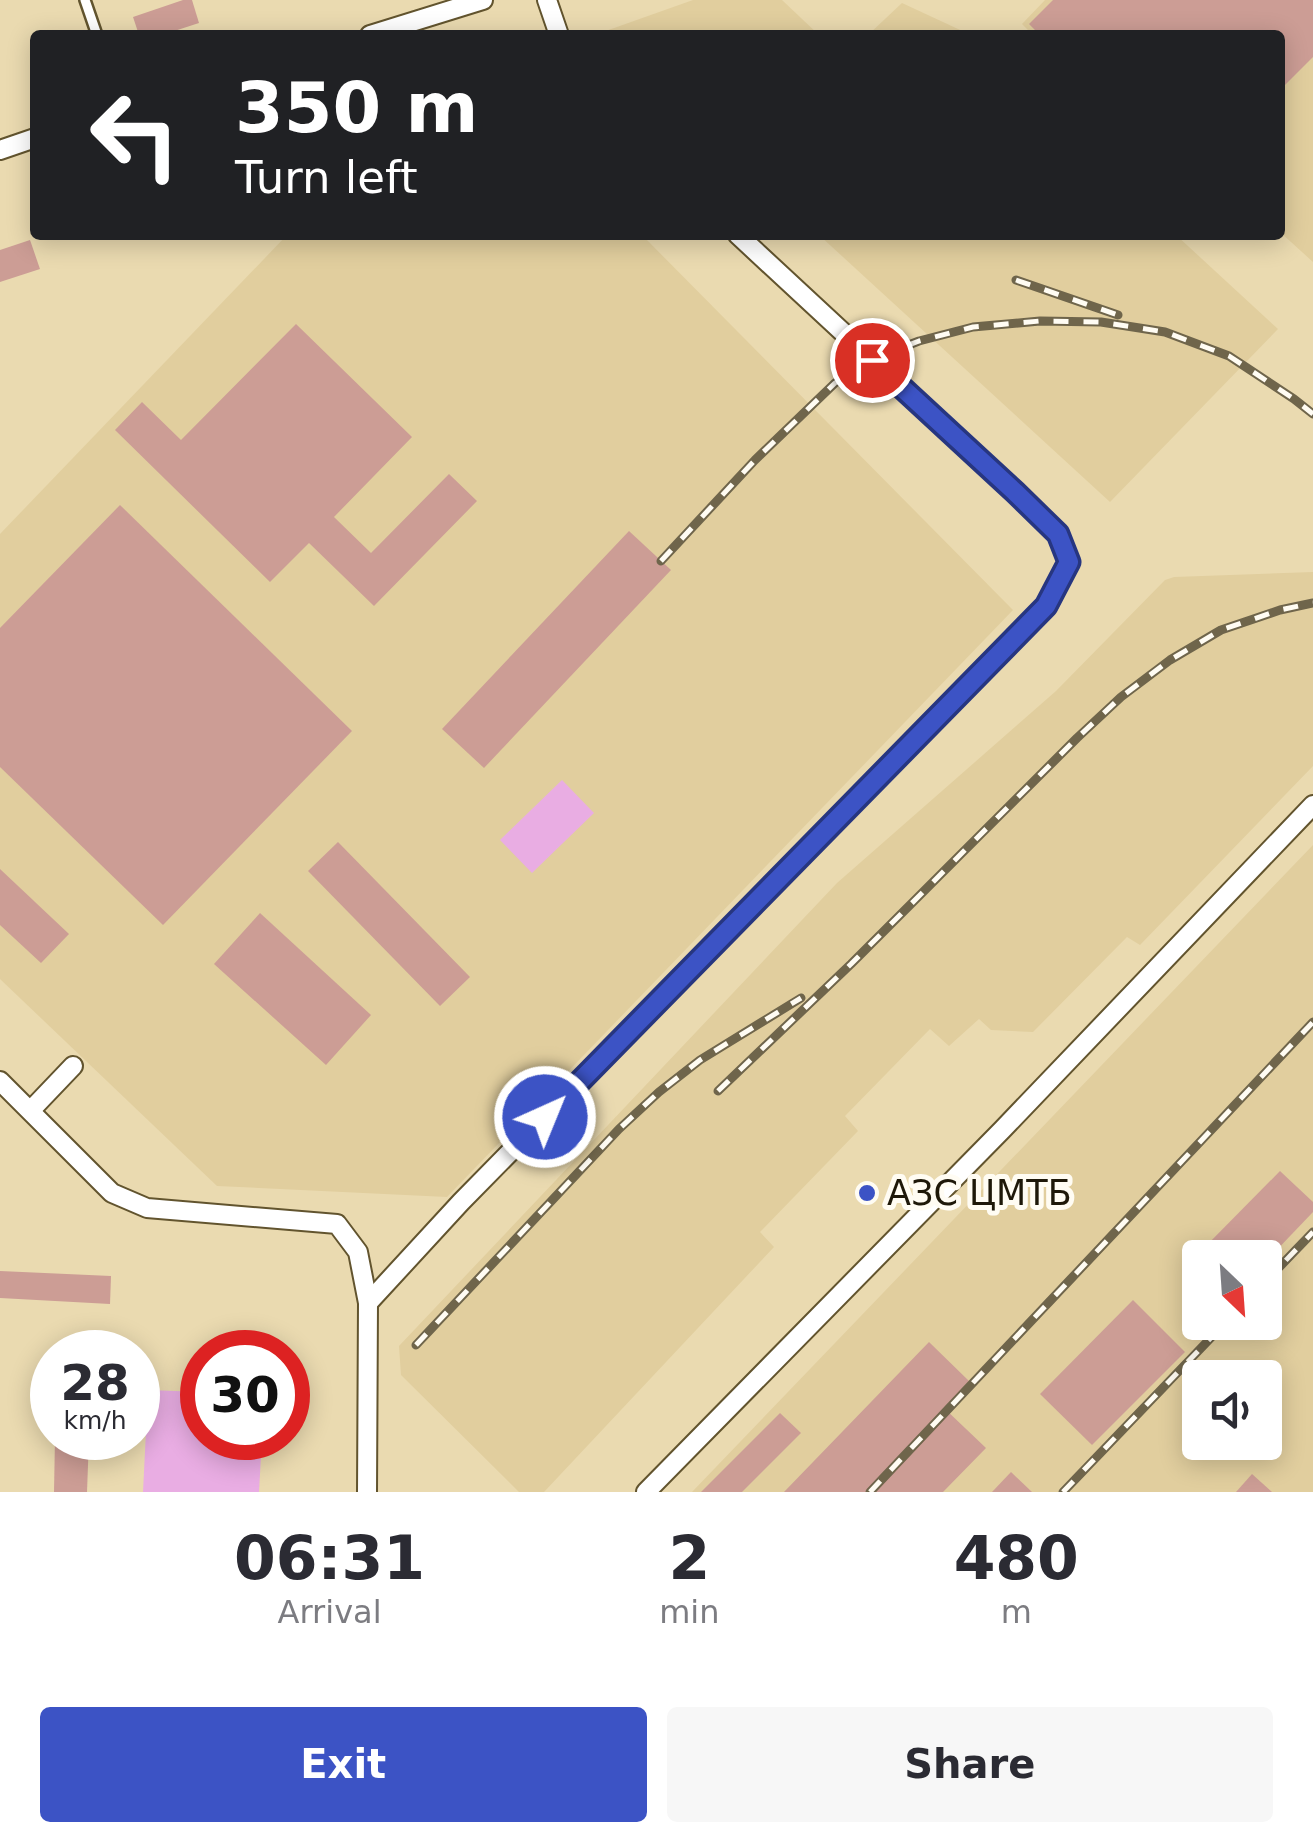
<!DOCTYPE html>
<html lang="en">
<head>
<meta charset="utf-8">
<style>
	:root { --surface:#fff; --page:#f7f7f7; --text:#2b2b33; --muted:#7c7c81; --accent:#3c53c5 }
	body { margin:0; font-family:"DejaVu Sans",sans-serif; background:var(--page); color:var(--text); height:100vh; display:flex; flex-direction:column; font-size:38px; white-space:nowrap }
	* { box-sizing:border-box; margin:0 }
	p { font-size:32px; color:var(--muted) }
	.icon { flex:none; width:55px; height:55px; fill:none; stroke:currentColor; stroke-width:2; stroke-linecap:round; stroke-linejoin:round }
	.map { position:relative; height:1492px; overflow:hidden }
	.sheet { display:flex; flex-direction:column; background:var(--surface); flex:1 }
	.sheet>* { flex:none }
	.guide { position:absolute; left:30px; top:30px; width:1255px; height:210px; border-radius:10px; box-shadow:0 5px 25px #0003; background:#202124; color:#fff; overflow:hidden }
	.needle { width:65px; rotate:155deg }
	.controls { position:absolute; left:1182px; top:1240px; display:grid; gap:20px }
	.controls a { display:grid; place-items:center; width:100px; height:100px; border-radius:10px; background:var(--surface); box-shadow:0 5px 25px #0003; font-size:50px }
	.speed { position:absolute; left:30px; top:1330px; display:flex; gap:20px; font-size:50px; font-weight:700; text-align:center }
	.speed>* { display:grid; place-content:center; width:130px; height:130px; border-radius:50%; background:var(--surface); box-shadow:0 5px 25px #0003; line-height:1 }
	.speed small { font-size:25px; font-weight:400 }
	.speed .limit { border:15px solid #d22; background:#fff; color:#111 }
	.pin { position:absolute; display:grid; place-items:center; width:85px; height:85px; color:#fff; margin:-42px; border:5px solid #fff; border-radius:50%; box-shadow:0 2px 10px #0007 }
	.me { position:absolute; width:110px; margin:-55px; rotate:44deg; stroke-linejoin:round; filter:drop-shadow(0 0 8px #0008) }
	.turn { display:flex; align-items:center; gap:35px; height:210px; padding:0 40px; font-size:45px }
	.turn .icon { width:130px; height:130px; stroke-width:2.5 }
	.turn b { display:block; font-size:70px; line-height:85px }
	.eta { display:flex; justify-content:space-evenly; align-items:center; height:170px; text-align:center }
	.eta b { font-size:60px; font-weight:800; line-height:70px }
	.button { display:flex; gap:20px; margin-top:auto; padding:20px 40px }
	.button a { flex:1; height:115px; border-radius:10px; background:var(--accent); color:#fff; font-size:40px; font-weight:800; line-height:115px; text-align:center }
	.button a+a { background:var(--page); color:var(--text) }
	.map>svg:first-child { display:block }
	.built { fill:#e1ce9e; fill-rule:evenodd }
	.green { fill:#e9ade3 }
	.building { fill:#cc9d95 }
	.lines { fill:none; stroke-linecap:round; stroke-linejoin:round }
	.service-casing { stroke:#62542e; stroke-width:14 }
	.minor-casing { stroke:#62542e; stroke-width:22 }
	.service { stroke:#fff; stroke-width:9 }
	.minor { stroke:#fff; stroke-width:18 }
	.rail-casing { stroke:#6f654b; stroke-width:9 }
	.rail { stroke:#fffcf3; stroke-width:5; stroke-dasharray:15; stroke-linecap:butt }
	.route-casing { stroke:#273680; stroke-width:25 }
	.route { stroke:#3c53c5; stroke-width:18 }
	.poi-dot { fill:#3c53c5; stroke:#fffcf3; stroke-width:4 }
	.labels { text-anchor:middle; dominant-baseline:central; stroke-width:10; stroke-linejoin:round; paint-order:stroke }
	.poi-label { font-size:35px; fill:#1e1809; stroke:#fffcf3; text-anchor:start }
</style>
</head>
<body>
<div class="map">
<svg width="1313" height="1492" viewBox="0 0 1313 1492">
	<rect width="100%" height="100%" fill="#eadab0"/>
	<!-- built -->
	<g class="built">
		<polygon points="693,0 782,0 819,35 602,35 600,33"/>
		<polygon points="1045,0 1313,0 1313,262 1280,232 1280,35 1033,35 1022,24"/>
		<polygon points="902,3 971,35 868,35"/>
		<polygon points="287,235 642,235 1013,610 447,1197 217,1186 0,979 0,534"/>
		<polygon points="819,235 1176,235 1278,329 1110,502"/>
		<polygon points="1313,572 1313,766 1140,945 1127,937 1033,1032 991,1030 979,1019 949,1046 930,1029 845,1116 858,1131 760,1232 774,1247 544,1492 519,1492 401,1375 399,1346 837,883 1056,691 1165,580 1174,577"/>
		<path d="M1313 845V1492H692ZM1200 1258H1265V1322H1200ZM1200 1378H1265V1442H1200Z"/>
	</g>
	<!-- green -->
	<g class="green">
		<polygon points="562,780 594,813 532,873 500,840"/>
		<polygon points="148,1390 202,1392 202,1438 262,1438 259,1492 143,1492"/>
	</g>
	<!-- building -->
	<g class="building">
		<polygon points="183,0 192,0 199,23 162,35 139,35 133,17"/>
		<polygon points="1053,0 1313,0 1313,57 1280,90 1280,35 1040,35 1029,24"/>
		<polygon points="30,240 40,269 0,282 0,250"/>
		<polygon points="296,324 412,437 334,517 371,553 449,474 477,501 374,606 309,543 270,582 115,430 142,402 181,440"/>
		<polygon points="120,505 352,731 163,925 0,767 0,628"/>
		<polygon points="629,531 671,570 484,768 442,729"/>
		<polygon points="338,842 470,977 440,1006 308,871"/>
		<polygon points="0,869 69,934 41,963 0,925"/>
		<polygon points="260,913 371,1015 326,1065 214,964"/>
		<polygon points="1280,1171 1313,1202 1313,1212 1269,1258 1208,1258 1201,1251"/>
		<polygon points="0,1271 111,1276 110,1304 0,1298"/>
		<polygon points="1133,1300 1185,1352 1092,1445 1040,1394"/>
		<polygon points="929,1342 969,1381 944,1408 986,1448 943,1492 784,1492"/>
		<polygon points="780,1413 801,1433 742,1492 701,1492"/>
		<polygon points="55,1438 89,1438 87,1492 54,1492"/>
		<polygon points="1011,1472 1032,1492 992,1492"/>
		<polygon points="1252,1474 1272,1492 1236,1492"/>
	</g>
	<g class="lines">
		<!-- service casing -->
		<g class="service-casing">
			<polyline id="service" points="85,0 97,35"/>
		</g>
		<!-- minor casing -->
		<g class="minor-casing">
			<g id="minor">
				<polyline points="547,0 559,35"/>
				<polyline points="370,35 483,0"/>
				<polyline points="0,150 35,138"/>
				<polyline points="0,1081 112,1193 147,1208 337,1224 358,1252 368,1303 367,1492"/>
				<polyline points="31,1110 73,1066"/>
				<polyline points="368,1303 461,1202 1047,606 1069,562 1058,534 1015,492 738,235"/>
				<polyline points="646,1492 1002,1130 1313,805"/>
			</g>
		</g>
		<!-- service -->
		<use href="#service" class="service"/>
		<!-- minor -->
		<use href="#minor" class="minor"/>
		<!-- rail casing -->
		<g class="rail-casing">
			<g id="rail">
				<polyline points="1016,280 1118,315"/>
				<polyline points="661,561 755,460 835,383 872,359 919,341 973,327 1040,321 1101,322 1165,332 1229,356 1294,399 1313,414"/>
				<polyline points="718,1091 851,964 1077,738 1121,697 1170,660 1221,630 1280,610 1313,603"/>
				<polyline points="1265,1282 1313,1232"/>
				<polyline points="416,1345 619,1129 659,1092 700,1060 801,998"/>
				<polyline points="870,1492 1313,1022"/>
				<polyline points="1063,1492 1226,1322"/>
			</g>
		</g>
		<!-- rail -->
		<use href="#rail" class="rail"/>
	</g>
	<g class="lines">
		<!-- route casing -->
		<g class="route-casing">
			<polyline id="route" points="545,1117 1046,606 1069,562 1058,534 1015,492 872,360"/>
		</g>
		<!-- route -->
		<use href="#route" class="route"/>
	</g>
	<!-- markers -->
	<circle class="poi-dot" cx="867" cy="1193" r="10"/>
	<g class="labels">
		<!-- poi labels -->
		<g class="poi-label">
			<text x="887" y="1193">АЗС ЦМТБ</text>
		</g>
	</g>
</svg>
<div class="controls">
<a><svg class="needle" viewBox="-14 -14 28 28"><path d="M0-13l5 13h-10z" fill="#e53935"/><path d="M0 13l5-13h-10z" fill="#7c7c81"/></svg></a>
<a><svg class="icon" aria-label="sound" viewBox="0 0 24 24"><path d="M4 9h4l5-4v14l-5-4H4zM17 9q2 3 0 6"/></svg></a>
</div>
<div class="speed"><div>28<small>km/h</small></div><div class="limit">30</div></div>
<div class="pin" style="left:872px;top:360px;background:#d93025"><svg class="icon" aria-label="arrive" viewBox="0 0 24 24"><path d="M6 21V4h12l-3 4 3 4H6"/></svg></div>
<svg class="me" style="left:545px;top:1117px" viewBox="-20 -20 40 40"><circle r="17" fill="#3c53c5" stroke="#fff" stroke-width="3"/><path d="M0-11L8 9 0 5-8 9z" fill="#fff"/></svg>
<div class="guide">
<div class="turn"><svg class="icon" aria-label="left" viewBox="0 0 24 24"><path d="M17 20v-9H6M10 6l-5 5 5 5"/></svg><div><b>350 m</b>Turn left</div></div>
</div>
</div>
<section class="sheet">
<div class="eta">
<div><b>06:31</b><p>Arrival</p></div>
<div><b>2</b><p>min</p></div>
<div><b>480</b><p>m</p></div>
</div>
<div class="button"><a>Exit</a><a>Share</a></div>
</section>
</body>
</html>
